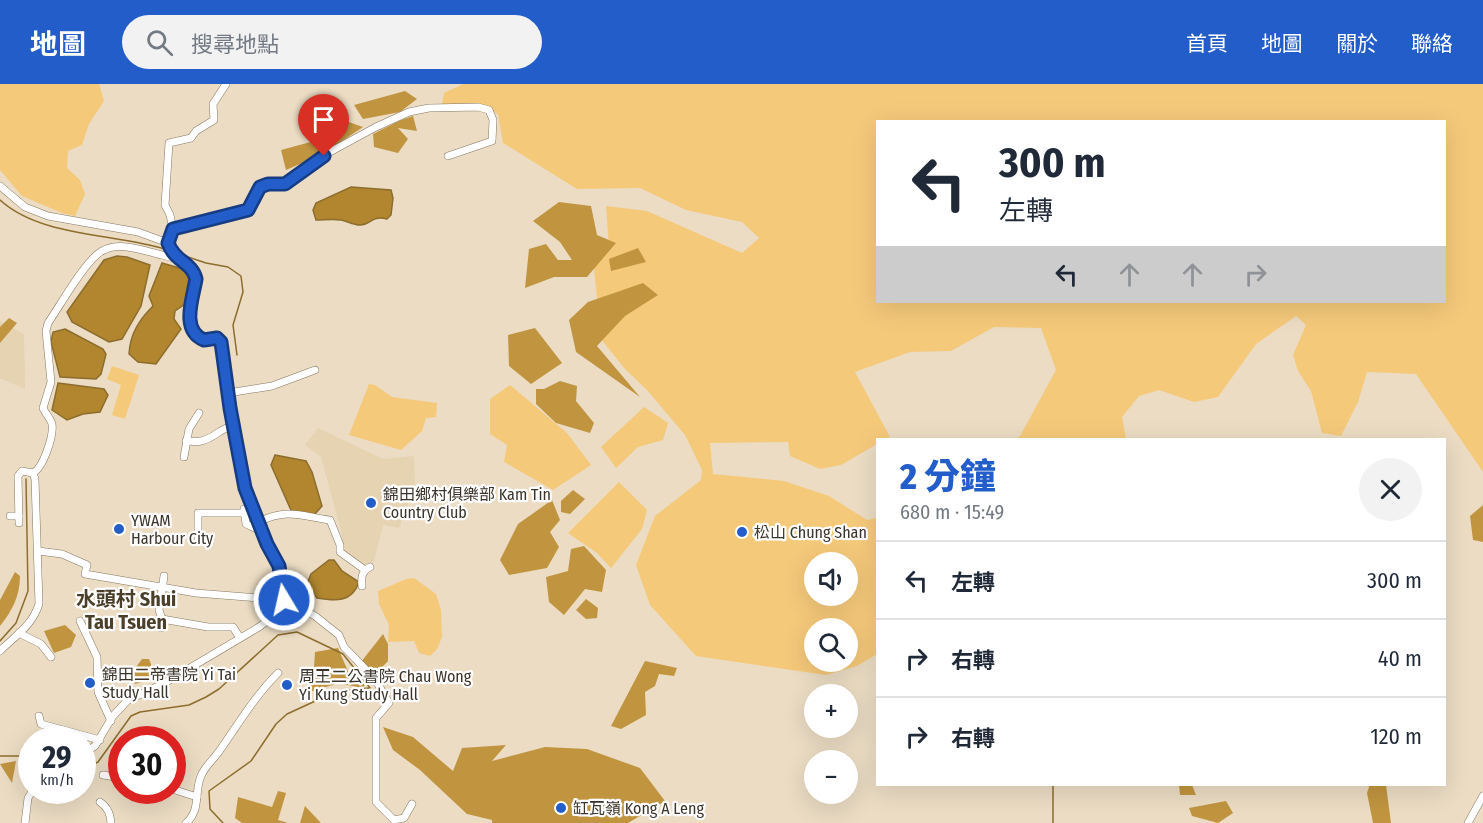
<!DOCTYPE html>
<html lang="zh-TW">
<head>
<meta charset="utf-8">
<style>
	:root { --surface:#fff; --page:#f2f2f3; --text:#1f2937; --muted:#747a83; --line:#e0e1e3; --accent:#225dc9 }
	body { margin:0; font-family:"Fira Sans Condensed","Noto Sans TC",sans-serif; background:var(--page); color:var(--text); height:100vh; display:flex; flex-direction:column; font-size:22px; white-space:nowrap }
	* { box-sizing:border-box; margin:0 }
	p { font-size:20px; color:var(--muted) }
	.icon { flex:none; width:33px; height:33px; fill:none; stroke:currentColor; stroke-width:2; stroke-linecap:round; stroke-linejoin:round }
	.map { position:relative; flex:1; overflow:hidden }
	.panel { position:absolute; left:876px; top:354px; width:570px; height:348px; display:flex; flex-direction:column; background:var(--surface); border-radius:0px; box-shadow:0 6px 24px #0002 }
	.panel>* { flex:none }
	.banner { position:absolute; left:876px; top:36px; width:570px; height:183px; border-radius:0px; box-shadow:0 6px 24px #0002; background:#fff; color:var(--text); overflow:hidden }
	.controls { position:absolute; left:804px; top:468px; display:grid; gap:12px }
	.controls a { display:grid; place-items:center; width:54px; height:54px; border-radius:50%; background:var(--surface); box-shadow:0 6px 24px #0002; font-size:30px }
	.speed { position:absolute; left:18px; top:642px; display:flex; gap:12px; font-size:30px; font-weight:700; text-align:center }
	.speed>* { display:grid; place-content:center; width:78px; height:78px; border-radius:50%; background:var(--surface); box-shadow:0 6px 24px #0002; line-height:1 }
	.speed small { font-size:15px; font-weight:400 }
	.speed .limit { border:9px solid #d22; background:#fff; color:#111 }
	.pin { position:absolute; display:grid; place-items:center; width:51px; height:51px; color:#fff; margin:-62px -26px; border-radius:50% 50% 50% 0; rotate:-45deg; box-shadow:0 0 6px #0007 }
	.pin .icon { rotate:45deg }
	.me { position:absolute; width:66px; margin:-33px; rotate:351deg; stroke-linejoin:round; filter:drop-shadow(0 0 4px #0008) }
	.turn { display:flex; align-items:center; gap:21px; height:126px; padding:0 24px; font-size:27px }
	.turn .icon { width:78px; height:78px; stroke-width:2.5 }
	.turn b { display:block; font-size:42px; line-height:51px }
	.lanes { display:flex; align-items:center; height:57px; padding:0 24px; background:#0003; justify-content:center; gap:30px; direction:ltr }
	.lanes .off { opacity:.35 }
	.round { display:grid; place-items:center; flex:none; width:63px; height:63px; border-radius:32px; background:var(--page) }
	.head { display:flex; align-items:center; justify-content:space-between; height:102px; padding:0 24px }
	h1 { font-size:36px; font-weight:800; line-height:45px; color:var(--accent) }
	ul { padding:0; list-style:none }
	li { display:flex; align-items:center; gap:18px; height:78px; padding:0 24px; border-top:2px solid var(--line) }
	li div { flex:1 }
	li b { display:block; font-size:22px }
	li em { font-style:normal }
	header { display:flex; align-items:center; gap:36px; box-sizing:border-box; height:84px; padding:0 30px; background:var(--accent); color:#fff }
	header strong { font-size:28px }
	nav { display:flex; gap:33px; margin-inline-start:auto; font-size:21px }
	.search { width:420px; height:54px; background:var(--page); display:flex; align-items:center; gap:15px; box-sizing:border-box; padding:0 21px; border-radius:33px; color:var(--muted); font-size:22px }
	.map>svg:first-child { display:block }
	.built { fill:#e5d3b2 }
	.green { fill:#f5c97a; fill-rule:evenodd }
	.forest { fill:#c19540 }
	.water { fill:#b1862e; stroke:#8d6d2d; stroke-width:1.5 }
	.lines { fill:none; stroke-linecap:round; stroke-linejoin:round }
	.stream { stroke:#8d6d2d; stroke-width:1.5 }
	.street-casing { stroke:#857861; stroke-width:8 }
	.street { stroke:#fff; stroke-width:7 }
	.route-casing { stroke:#163c83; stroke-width:15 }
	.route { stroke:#225dc9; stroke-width:10 }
	.poi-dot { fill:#225dc9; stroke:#fff; stroke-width:2 }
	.labels { text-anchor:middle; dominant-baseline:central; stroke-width:4.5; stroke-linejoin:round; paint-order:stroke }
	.poi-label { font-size:16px; fill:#3a342a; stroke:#fff; text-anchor:start }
	.quarter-label { font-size:20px; font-weight:bold; fill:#4b3f2a; stroke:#fff }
</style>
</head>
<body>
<header>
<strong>地圖</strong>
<div class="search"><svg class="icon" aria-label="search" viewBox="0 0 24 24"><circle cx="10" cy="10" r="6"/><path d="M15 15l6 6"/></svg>搜尋地點</div>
<nav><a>首頁</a><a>地圖</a><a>關於</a><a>聯絡</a></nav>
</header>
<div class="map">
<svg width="1483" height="739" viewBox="0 0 1483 739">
	<rect width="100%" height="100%" fill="#ebdcc3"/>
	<!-- built -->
	<g class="built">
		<polygon points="0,237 24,250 25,305 0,294"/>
		<polygon points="318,344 383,375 414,372 415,402 399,444 383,441 374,477 365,483 342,466 342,450 321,373 305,361"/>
	</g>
	<!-- green -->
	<g class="green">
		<polygon points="0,0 99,0 104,17 89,40 82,61 68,67 67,84 80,96 85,110 75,132 62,129 22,112 0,86"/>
		<path d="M463 0H1483V388L1416 290 1367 288 1358 318 1341 352 1322 349 1311 307 1298 287 1293 271 1306 241 1296 232 1256 260 1218 313 1194 318 1159 306 1139 312 1122 333 1126 355H1016L1020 352 1056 286 1041 244 994 243 951 267 910 268 855 288 890 353 878 356 877 360 841 381 820 385 790 372 788 358 710 359 713 390 784 397 829 412 867 436 877 434V570L857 582 826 591 696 572 650 521 636 481 655 432 701 396 702 386 685 351 647 306 625 285 601 255 594 184 609 163 606 122 647 127 742 169 759 154 742 138 686 126 640 104 577 105 503 59 498 30 477 20 442 21 444 9ZM878 38H1444V218H878ZM814 478H848V512H814ZM814 544H848V578H814Z"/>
		<polygon points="112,282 139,291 125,335 112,331 121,301 107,295"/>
		<polygon points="369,300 375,301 392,313 437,319 436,333 426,334 422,347 401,366 349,351"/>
		<polygon points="510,301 567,349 591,381 553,406 504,378 507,361 490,350 490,315"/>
		<polygon points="644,323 668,339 663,356 638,363 616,384 601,363"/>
		<polygon points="619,398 647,426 642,445 611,484 597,469 568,449"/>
		<polygon points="414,494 436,510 441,526 442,553 437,565 430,572 419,569 414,557 388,558 389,541 379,520 378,507 406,495"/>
	</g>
	<!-- forest -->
	<g class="forest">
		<polygon points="405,7 417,15 400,28 363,35 354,21"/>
		<polygon points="413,32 417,47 398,44 408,55 398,69 374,63 373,50 401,36"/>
		<polygon points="340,35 363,43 323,70 286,86 281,66 318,56"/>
		<polygon points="559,118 591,122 597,151 616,159 587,193 554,193 525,204 529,165 546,160 558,176 572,176 560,158 533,137"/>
		<polygon points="638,164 646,178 611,187 609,175"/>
		<polygon points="643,199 658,211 625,232 597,262 640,313 576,268 569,236 588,218"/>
		<polygon points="9,234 17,239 0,259 0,243"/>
		<polygon points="535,244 562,279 531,300 509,282 508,251"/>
		<polygon points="560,297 577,302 576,317 594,339 590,349 556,339 536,320 536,305 544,305"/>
		<polygon points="573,406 585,415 570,430 561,428 561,417"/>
		<polygon points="552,416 560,436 550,448 559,463 547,484 509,491 500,476 518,440"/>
		<polygon points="1483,421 1483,458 1473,456 1470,432"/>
		<polygon points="584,462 606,486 602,508 585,505 564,531 549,518 546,493 568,487 571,465"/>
		<path d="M15 488 20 492C20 512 12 527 0 542V516Z"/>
		<polygon points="586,515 598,524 597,534 586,535 576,526"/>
		<polygon points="65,541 76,551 71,563 54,569 44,547"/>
		<polygon points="383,550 388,560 388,577 362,604 339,599 302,610 313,599 315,568 338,564 350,592"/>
		<polygon points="142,575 149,575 151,580 151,596 135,600 131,590"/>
		<polygon points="645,577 677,584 674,592 659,590 655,602 645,608 646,631 621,645 611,642"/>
		<polygon points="383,643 413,653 453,687 462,664 506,661 492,677 545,663 587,665 640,684 665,717 628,739 492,739 492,736 467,730 420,686 393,666"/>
		<polygon points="16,677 12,699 0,680"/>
		<polygon points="1370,700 1386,701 1391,739 1373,739 1367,709"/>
		<polygon points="1179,701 1192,701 1196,711 1180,711"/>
		<polygon points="278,707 286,709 278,736 288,739 242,739 235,734 238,713 272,723"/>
		<polygon points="1226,717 1233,729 1218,739 1192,732 1189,724"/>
		<polygon points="305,722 321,739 300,739"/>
	</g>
	<!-- water -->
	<g class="water">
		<path d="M351 103 391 106 393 114 391 131 387 135C371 131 371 141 360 141 353 141 347 137 341 136 333 135 324 136 316 136L313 126 316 119Z"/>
		<polygon points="117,172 127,173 150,181 141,222 122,255 109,258 72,238 67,228 104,176"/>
		<path d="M162 179 186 186 189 191 185 220 175 227 174 235 181 245 156 280 138 278 129 270C130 250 139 236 153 222L149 212Z"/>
		<polygon points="65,245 103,265 106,270 101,290 96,295 60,293 51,258 53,248"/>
		<polygon points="58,299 104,305 108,311 100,328 83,330 67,336 52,326"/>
		<polygon points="275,371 306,377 312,388 322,422 315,430 292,428 290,424 271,381"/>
		<path d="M329 476H334L342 487 359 498C352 519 335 517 317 514L307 500 311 490Z"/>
	</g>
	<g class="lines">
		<!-- stream -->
		<g class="stream">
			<path d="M0 116C42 154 116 149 168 166"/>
			<polyline points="176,169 206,179 228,183 241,192 243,208 233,241 237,271"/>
			<polyline points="0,557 16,539 28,507 26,395"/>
			<polyline points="0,672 22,672 32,676"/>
			<polyline points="82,686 98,678 131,632 140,628 189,621 206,613 219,605 278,551 297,548 343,570 370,604"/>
			<polyline points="1053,700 1053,739"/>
			<polyline points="223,739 210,725 209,707 251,677 276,640 287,630 335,608 369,604"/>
		</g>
		<!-- street casing -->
		<g class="street-casing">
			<g id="street">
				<polyline points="0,102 25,123 48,132 138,148 168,159"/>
				<polyline points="173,145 248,126 257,106 262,102 287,99 328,69 376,43 409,28 429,24 478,23 489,26 493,36 492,57 448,72"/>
				<polyline points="176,174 168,159 173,145 170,131 165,121 169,59 191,54 196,47 214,36 213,20 226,0"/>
				<polyline points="228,309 272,302 315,286"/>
				<path d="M186 357C191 357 197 358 201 357 215 354 220 344 233 342"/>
				<polyline points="184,373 189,345 199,329"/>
				<path d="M33 389C43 384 54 352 52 340 51 335 45 329 43 324L51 298 46 247 48 239C60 222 87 173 104 166 120 158 142 166 158 170 170 173 188 176 194 188 204 208 165 260 217 254L221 258 230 324 245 404 267 460 279 482 284 516 270 535 259 543 163 600 128 616 113 632 95 662 82 670"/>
				<polyline points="244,425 246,440 263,448"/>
				<polyline points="10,432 19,432"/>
				<path d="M259 438C287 424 301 432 330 436L340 461V468L365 486"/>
				<polyline points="19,439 18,392 22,387 33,389"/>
				<polyline points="198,455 198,429 245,429"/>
				<polyline points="38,467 62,470 87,481 85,490 196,509 284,516 315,532 339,551 344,563 375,595 389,619 376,634 376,718 394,736 404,734 412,720"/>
				<path d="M362 502C361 493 362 487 370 483"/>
				<polyline points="162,535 208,543 233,543 240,554"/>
				<polyline points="80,537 97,573 98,608 111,637"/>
				<polyline points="161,544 162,535 159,526 164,492"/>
				<polyline points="19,549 41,560 51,573"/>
				<path d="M0 567C16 551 32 542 39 520L35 395 33 389"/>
				<polyline points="39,632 41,640 100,656"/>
				<polyline points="103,691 122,694"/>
				<polyline points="172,705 197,713"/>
				<path d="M100 718C108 724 110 729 111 739"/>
				<polyline points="25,739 28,714 33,706"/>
				<path d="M186 739C201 727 194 708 201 692 205 682 214 675 220 666 239 639 255 612 278 589"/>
				<polyline points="1468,739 1483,712"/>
			</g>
		</g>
		<!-- street -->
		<use href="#street" class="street"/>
	</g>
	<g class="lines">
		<!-- route casing -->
		<g class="route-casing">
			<path id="route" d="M284 516 279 482 267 460 245 404 230 324 221 258 217 254 204 256C180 246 193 214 196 195 192 178 175 178 168 159L173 145 248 126 260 103 268 100H285L324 72"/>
		</g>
		<!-- route -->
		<use href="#route" class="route"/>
	</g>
	<!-- markers -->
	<g class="poi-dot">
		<circle cx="371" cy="419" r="6"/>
		<circle cx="119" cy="445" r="6"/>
		<circle cx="742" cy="448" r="6"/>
		<circle cx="90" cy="599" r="6"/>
		<circle cx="287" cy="601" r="6"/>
		<circle cx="561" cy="724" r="6"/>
	</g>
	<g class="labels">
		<!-- poi labels -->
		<g class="poi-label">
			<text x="383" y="410">錦田鄉村俱樂部 Kam Tin<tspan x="383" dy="18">Country Club</tspan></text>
			<text x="131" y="436">YWAM<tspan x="131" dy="18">Harbour City</tspan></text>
			<text x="754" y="448">松山 Chung Shan</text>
			<text x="102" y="590">錦田二帝書院 Yi Tai<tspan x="102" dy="18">Study Hall</tspan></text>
			<text x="299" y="592">周王二公書院 Chau Wong<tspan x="299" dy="18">Yi Kung Study Hall</tspan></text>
			<text x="573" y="724">缸瓦嶺 Kong A Leng</text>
		</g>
		<!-- quarter labels -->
		<g class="quarter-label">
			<text x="126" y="515">水頭村 Shui<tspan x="126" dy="23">Tau Tsuen</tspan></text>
		</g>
	</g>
</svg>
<div class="controls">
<a><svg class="icon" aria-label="sound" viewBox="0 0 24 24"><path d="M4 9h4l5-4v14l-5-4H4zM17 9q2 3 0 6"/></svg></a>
<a><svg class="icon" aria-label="search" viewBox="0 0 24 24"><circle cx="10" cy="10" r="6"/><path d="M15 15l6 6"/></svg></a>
<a>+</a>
<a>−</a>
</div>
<div class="speed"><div>29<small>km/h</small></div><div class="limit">30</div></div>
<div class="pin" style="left:324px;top:72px;background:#d93025"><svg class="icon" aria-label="arrive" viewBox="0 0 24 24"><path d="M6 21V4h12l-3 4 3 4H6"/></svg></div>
<svg class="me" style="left:284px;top:516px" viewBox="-20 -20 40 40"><circle r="17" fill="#225dc9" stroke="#fff" stroke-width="3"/><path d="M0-11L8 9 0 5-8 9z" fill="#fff"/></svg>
<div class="banner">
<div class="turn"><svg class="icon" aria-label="left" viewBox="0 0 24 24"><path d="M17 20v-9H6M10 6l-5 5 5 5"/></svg><div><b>300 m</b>左轉</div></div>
<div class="lanes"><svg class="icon" aria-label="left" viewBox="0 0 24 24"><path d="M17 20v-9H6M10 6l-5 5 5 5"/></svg><svg class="icon off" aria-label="ahead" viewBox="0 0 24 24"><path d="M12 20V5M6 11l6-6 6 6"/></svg><svg class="icon off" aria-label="ahead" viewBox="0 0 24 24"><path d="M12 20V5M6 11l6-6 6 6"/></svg><svg class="icon off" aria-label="right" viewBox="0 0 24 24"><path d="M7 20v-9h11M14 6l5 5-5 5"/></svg></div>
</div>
<section class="panel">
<div class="head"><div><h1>2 分鐘</h1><p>680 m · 15:49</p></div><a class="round"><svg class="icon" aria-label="close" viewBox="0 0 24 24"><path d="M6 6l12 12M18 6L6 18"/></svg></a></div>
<ul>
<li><svg class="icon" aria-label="left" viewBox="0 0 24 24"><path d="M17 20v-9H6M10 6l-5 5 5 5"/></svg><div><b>左轉</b></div><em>300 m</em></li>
<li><svg class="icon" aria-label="right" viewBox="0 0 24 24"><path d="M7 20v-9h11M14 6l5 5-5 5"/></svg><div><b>右轉</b></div><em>40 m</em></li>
<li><svg class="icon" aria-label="right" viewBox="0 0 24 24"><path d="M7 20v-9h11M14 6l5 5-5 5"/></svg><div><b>右轉</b></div><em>120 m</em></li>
</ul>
</section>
</div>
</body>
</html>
